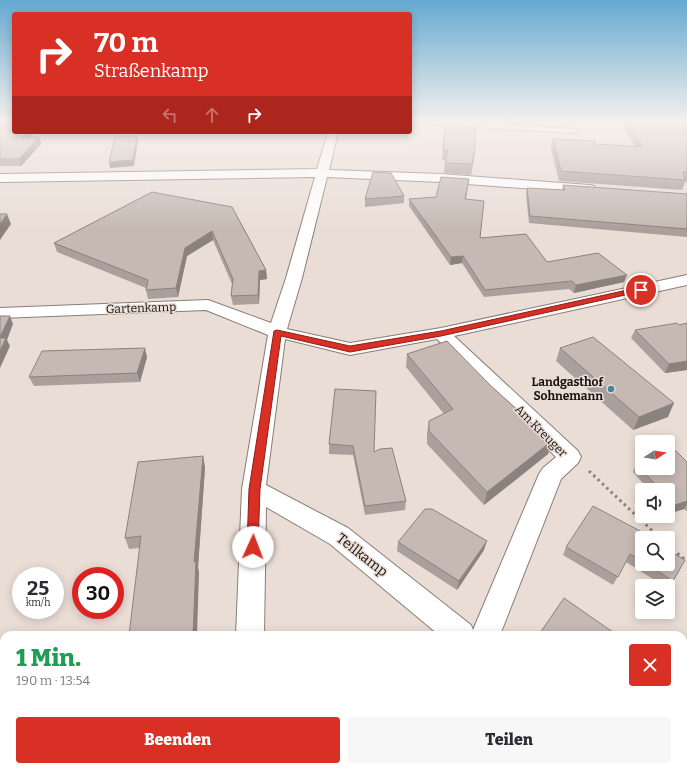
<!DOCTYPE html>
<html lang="de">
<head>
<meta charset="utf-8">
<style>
	:root { --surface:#fff; --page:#f7f7f7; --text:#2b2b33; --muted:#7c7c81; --accent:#d93025 }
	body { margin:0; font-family:Bitter,serif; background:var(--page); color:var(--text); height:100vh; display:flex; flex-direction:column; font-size:15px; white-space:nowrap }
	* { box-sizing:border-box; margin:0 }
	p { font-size:13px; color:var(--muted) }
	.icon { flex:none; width:22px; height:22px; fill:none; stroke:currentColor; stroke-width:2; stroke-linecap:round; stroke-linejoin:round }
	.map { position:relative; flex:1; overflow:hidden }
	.panel { position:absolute; left:0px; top:631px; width:687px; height:140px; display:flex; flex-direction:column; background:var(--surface); border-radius:12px 12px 0 0; box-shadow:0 2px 10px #0003 }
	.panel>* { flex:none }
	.banner { position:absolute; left:12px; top:12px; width:400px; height:122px; border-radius:4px; box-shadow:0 2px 10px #0003; background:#d93025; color:#fff; overflow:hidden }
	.needle { width:26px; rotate:78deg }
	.buttons { position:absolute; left:635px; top:435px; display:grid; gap:8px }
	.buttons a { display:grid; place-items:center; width:40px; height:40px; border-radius:4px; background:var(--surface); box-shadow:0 2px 10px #0003; font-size:20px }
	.speed { position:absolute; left:12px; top:567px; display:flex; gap:8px; font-size:20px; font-weight:700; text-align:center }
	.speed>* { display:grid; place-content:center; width:52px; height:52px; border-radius:50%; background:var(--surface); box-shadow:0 2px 10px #0003; line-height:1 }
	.speed small { font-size:10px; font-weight:400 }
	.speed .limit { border:6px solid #d22; background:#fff; color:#111 }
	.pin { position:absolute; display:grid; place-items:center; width:34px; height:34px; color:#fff; margin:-17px; border:2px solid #fff; border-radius:50%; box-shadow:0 1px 4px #0007 }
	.me { position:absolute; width:44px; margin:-22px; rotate:2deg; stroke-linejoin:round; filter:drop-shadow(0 0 3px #0008) }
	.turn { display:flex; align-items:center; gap:14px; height:84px; padding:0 16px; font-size:18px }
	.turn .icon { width:52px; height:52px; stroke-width:2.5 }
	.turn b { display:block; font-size:28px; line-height:34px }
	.lanes { display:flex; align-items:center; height:38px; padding:0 16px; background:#0003; justify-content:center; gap:20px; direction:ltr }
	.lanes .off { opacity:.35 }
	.round { display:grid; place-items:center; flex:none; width:42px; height:42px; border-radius:4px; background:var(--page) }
	.head { display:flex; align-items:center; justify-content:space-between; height:68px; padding:0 16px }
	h1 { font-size:24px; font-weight:800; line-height:30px; color:#1e9e55 }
	.cta { display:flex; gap:8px; margin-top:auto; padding:8px 16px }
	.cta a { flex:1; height:46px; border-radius:4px; background:var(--accent); color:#fff; font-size:16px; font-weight:800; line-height:46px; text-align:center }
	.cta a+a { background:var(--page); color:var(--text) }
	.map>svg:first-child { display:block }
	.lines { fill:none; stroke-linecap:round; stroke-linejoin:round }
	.lane-casing { stroke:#897d77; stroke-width:2 }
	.street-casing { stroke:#897d77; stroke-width:2 }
	.path { stroke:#8b827d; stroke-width:3; stroke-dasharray:2.5 3.5; stroke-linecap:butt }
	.lane { fill:#fff; fill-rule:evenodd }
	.street { fill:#fff; fill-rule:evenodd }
	.wall { fill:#aa9f9a }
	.shaded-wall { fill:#8b827d }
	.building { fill:#c6b9b3; stroke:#8b827d }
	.route { fill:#d93025; stroke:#8d1f18 }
	.poi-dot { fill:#458898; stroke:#eaddd6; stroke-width:1.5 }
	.labels { text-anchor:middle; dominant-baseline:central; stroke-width:3; stroke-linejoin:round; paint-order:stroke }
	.street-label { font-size:12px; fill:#16120f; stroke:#eaddd6 }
	.poi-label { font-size:12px; font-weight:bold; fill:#16120f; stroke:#eaddd6; text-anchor:end }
	.near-street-label { font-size:14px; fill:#16120f; stroke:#eaddd6 }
</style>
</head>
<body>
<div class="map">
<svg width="687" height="771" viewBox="0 0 687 771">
	<rect width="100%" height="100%" fill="#eaddd6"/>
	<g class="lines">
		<!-- lane casing -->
		<g class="lane-casing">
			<polygon id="lane" points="410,121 437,121 576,129 579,131 576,133 410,123"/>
		</g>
		<!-- street casing -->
		<g class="street-casing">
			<g id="street">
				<path d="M328 132H338L329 170 441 174 589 185 594 186 595 189 594 192 589 193 441 182 327 177 302 278 287 329 350 343 441 328 687 275V285L454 336 578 451 581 457 578 463 561 479 500 635H439L330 544 266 507 264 635H236L242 489 268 335 206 310 0 318V308L208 300 271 323 286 278 315 177 0 182V174L317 169ZM285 339 350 355 437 339 556 457 543 468 539 474 473 630 471 625 348 528 266 485Z"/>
				<rect x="229" y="767" width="34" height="4"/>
				<polygon points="618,767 656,767 658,771 620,771"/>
			</g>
		</g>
		<!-- path -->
		<g class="path">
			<polyline points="589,471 660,538"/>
			<polyline points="668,546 687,561"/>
		</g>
		<!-- lane -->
		<use href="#lane" class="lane"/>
		<!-- street -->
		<use href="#street" class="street"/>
	</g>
	<!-- wall -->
	<g class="wall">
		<polygon points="0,121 14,132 35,132 30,137 39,137 41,144 21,166 0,166"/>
		<polygon points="622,121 687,121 687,182 685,182 682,190 559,181 551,148 553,139 595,144 634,146"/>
		<polygon points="445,124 475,148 471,175 444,173 445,160 442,160"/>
		<polygon points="469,179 466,199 480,238 547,262 624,282 574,293 569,289 484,297 462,263 450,265 409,206 409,199 436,197"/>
		<polygon points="563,185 687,194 687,237 529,223 526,195 527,188 562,190"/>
		<polygon points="404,196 404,203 365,207 365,199"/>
		<polygon points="232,207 266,270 267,279 260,280 259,304 233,305 231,296 232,284 213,240 187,256 178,297 148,299 146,290 146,288 57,252 54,243"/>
		<polygon points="635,330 687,370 665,373 631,338"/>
		<polygon points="560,348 668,417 633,430 556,361"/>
		<polygon points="407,354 490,385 552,441 548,454 484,505 427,444 427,434 429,421 444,414 406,367"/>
		<polygon points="147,357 140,382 34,386 29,377"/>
		<polygon points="335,389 374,452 406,501 405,510 365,515 353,455 329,454 329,444"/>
		<polygon points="203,456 205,468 198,567 199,573 140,548 129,549 125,538"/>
		<polygon points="687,462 687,511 684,509 671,513 668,510 668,490 649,490 633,472 636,464"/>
		<polygon points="640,534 642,538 642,564 668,564 673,581 668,588 668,586 664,586 626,562 613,585 563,555 566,547"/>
		<polygon points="398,542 484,550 457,590 397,551"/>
		<polygon points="440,767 518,767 518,771 439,771"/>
	</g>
	<!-- shaded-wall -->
	<g class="shaded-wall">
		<polygon points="27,132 35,132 23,144 21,138"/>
		<polygon points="137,136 138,141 134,166 110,168 109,162"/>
		<polygon points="39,137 41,144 21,166 19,159"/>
		<polygon points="475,148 474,158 471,175 472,164"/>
		<polygon points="7,214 11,224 0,240 0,224"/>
		<polygon points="212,231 213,240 187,256 178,297 176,288 185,248"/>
		<polygon points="463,256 462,263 450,265 451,257"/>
		<polygon points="266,270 267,279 260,280 259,304 258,295 259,271"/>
		<polygon points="627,275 624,282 574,293 576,285"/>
		<polygon points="10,316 13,324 7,340 10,346 0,368 0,337"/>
		<polygon points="145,348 147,357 140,382 137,373"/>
		<polygon points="687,361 687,370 665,373 669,364"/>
		<polygon points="674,403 668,417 633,430 639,417"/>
		<polygon points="552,441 548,454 484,505 487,492"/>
		<polygon points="203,456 205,468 198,567 199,573 197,635 193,635 194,562"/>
		<polygon points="687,501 687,504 684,509 671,513 675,505"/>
		<polygon points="487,541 484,550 457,590 459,581"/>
		<polygon points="153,767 159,767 158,771 152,771"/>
	</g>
	<!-- building -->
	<g class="building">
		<polygon points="0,121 14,121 14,132 27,132 21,138 39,137 19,159 0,159"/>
		<polygon points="629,121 673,121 687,136 687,172 683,172 685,180 561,171 553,139 594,141 595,144 642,147"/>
		<polygon points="683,121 687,121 687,126"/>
		<polygon points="445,124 475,126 475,148 472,164 445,163 448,150 443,150"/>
		<polygon points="115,136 137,136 133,160 109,162"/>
		<polygon points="373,172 391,173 404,196 365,199"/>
		<polygon points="441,177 469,179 465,199 484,201 480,238 526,234 547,262 598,253 627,275 576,285 572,281 485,290 463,256 451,257 409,199 436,197"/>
		<polygon points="563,185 687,194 687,229 530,216 527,188 565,190"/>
		<polygon points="152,192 232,207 266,270 259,271 258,295 231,296 233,279 212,231 185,248 176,288 146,290 148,280 54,243"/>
		<polygon points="0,214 7,214 0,224"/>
		<polygon points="0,316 10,316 0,337"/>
		<polygon points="677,323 679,325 687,323 687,361 669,364 635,330"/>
		<polygon points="593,337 674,403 639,417 560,348"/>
		<polygon points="0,338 6,338 0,351"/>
		<polygon points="447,341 490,385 552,441 487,492 429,431 429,421 453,409 407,354"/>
		<polygon points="145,348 137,373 29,377 42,351"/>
		<polygon points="335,389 376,391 374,452 380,449 392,448 406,501 365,506 353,446 329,444"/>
		<polygon points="676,451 687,462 687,501 675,505 668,498 668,490 661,490 636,464 642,462 642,468 668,468 668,454"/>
		<polygon points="203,456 194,562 196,561 193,635 129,635 141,536 125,538 138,462"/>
		<polygon points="593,506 642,532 640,534 647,538 642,538 642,561 630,554 618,577 566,547"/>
		<polygon points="425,509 432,509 487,541 459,581 398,542"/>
		<polygon points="668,550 685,560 673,581 646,564 668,564"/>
		<polygon points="564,598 617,635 542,635 540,633"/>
		<polygon points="79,767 153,767 152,771 67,771 68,769"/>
		<polygon points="304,767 379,767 380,771 304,771"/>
		<polygon points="442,767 518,767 518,771 441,771"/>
	</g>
	<!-- sky -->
	<linearGradient id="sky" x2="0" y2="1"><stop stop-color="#65a9d0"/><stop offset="0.53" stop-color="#f6f0ed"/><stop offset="1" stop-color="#f6f0ed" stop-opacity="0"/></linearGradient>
	<rect width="687" height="229" fill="url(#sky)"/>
	<!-- route -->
	<polygon class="route" points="641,287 643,288 643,291 441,336 350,352 281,336 260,489 258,547 257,551 253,552 248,551 247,547 249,489 274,331 277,330 350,346 441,331"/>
	<!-- markers -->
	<circle class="poi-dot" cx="611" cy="389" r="4"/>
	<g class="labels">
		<!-- street labels -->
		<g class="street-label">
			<text transform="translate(141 308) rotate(-2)">Gartenkamp</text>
			<text transform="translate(541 431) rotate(45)">Am Kreuger</text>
		</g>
		<!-- poi labels -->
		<g class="poi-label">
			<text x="603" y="382">Landgasthof<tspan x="603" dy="14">Sohnemann</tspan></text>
		</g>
		<!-- near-street labels -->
		<g class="near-street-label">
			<text transform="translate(362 555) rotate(38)">Teilkamp</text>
		</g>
	</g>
</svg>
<div class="buttons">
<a><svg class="needle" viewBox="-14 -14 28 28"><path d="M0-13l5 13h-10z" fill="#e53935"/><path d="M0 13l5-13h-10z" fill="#7c7c81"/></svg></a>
<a><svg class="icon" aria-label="sound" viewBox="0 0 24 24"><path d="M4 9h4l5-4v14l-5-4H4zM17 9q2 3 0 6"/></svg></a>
<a><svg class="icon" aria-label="search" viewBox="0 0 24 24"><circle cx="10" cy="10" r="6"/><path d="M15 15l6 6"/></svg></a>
<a><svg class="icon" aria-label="layers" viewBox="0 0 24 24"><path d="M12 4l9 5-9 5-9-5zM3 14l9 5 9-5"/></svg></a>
</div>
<div class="speed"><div>25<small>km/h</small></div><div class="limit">30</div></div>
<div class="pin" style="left:641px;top:290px;background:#d93025"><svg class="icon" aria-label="arrive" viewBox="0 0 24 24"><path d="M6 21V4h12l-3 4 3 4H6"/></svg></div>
<svg class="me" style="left:253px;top:547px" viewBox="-20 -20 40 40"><circle r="19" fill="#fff"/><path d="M0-13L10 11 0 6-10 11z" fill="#d93025"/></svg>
<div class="banner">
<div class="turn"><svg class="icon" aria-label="right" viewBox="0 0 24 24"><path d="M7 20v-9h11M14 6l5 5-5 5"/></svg><div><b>70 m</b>Straßenkamp</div></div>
<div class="lanes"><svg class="icon off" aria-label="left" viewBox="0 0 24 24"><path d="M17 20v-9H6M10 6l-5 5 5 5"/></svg><svg class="icon off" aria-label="ahead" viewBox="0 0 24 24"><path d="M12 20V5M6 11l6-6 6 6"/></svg><svg class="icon" aria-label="right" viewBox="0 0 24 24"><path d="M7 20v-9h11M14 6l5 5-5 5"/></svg></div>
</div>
<section class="panel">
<div class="head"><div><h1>1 Min.</h1><p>190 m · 13:54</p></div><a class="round" style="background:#d93025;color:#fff"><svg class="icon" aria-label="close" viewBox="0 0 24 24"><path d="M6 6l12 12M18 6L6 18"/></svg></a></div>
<div class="cta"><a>Beenden</a><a>Teilen</a></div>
</section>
</div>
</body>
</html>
